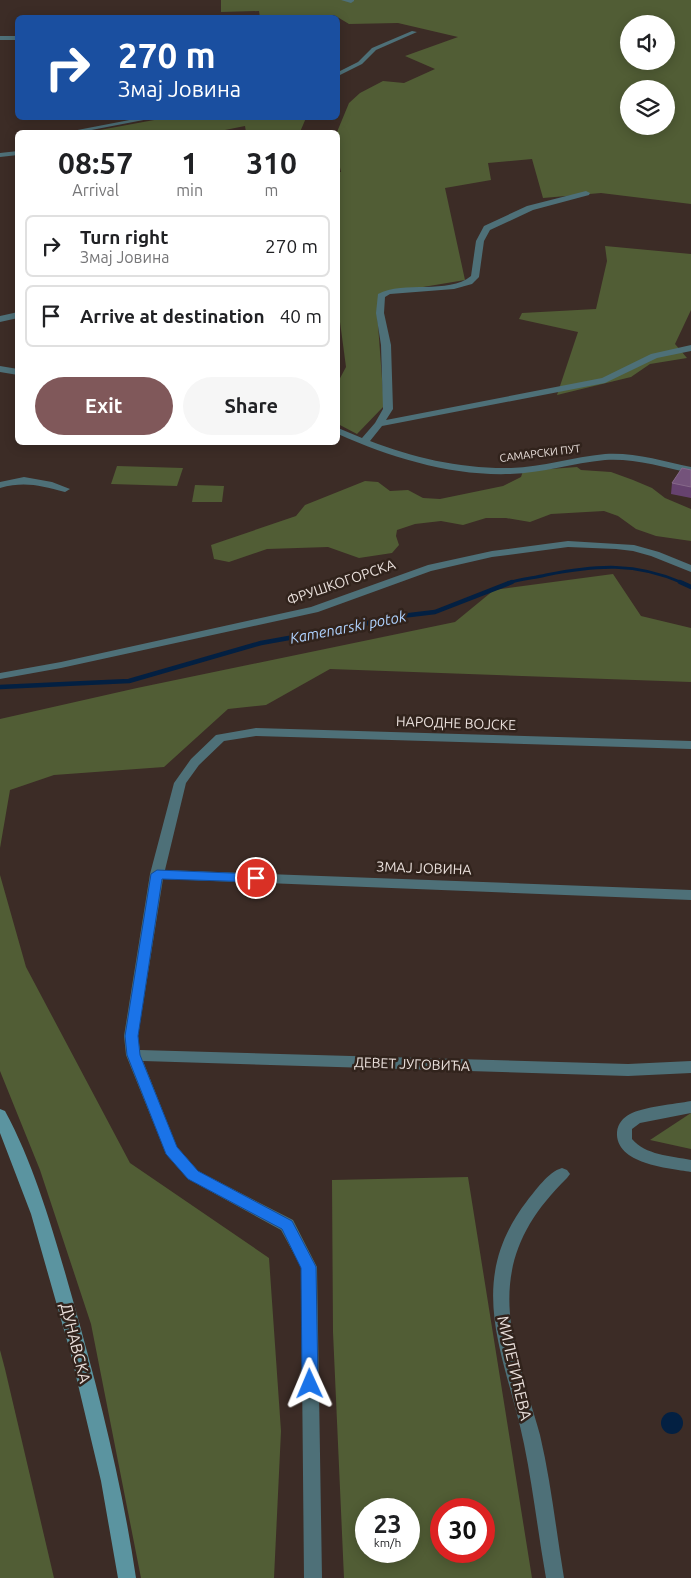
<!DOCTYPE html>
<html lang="en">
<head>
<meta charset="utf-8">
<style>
	:root { --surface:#fff; --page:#f6f6f6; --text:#202124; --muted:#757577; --line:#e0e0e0; --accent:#80585a }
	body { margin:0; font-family:Ubuntu,sans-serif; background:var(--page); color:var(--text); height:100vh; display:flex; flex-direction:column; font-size:19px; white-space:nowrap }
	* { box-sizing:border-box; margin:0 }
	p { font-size:16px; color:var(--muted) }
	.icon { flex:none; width:28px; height:28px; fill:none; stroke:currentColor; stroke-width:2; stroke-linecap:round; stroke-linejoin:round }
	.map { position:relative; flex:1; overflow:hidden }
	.details { position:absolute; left:15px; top:130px; width:325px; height:315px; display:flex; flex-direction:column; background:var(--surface); border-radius:8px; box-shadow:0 2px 12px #0003 }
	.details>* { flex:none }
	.banner { position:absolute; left:15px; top:15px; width:325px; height:105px; border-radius:8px; box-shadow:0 2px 12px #0003; background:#1a4fa0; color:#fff; overflow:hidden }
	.tools { position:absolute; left:620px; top:15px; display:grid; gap:10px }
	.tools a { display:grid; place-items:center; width:55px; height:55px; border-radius:50%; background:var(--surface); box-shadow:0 2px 12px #0003; font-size:25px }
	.speed { position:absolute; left:355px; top:1498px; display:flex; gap:10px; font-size:25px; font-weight:700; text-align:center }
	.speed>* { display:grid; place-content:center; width:65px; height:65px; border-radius:50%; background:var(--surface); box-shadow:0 2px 12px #0003; line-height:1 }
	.speed small { font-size:12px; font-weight:400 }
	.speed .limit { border:8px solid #d22; background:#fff; color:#111 }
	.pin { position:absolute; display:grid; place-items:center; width:42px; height:42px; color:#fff; margin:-21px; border:2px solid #fff; border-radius:50%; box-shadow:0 1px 5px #0007 }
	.me { position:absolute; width:55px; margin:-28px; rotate:359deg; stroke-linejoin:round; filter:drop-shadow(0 0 4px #0008) }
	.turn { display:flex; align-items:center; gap:18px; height:105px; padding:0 20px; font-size:22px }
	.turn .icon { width:65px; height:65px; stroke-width:2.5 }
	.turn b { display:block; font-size:35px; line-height:42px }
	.eta { display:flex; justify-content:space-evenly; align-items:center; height:85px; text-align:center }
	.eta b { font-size:30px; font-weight:600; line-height:35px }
	.action { display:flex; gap:10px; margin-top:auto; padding:10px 20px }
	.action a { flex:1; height:58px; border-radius:30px; background:var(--accent); color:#fff; font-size:20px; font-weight:600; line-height:58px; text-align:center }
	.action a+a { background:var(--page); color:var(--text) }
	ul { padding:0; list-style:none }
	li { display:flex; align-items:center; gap:15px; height:62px; margin:0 10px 8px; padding:0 10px; border:2px solid var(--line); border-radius:8px }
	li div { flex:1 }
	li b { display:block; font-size:19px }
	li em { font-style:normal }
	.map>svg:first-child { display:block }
	.green { fill:#515d35; fill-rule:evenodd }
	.water { fill:#032042 }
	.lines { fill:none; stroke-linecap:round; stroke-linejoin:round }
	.stream-far1 { stroke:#032042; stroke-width:3 }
	.stream { stroke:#032042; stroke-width:4.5 }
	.minor { fill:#4e7078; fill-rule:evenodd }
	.tertiary { fill:#4e7078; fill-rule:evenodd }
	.secondary { fill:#5b94a0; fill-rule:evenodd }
	.wall { fill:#66426f }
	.building { fill:#74537b; stroke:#87698a }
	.route { fill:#1a73e8; stroke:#114b97 }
	.labels { text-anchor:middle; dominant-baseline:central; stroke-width:5; stroke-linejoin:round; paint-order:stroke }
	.far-street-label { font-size:11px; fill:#eae0dc; stroke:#31231c }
	.street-label { font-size:14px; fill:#eae0dc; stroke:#31231c }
	.water-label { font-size:15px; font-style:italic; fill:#afd2fe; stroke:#31231c }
	.near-street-label { font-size:16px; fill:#eae0dc; stroke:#31231c }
</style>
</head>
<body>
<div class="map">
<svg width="691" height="1578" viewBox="0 0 691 1578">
	<rect width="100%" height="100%" fill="#3c2c26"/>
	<!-- green -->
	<g class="green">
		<path d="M221 0H691V204L601 193 543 198 532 159 488 163 491 180 445 188 465 280 387 293 377 311 384 406 357 434 338 424V382L346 367 338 307V172H341L338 158 337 132 349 103 360 93 383 81 404 83 435 69 405 56 458 37 398 23 349 24 334 15 260 18 259 11 221 12ZM629 24H666V61H629ZM629 89H666V126H629Z"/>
		<polygon points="165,118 306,118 300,132 246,132 245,126 215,132 89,132"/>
		<polygon points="605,246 691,254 691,310 675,344 687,358 650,364 631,377 557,395 578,332 519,319 522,313 596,309 607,261"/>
		<polygon points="117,466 183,468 177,486 111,484"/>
		<polygon points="577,467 581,470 611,472 633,480 652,488 665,498 691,509 691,541 656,536 636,529 618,516 604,511 551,514 530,522 506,518 486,518 463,525 441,521 415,524 397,530 396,536 399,545 392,553 359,558 328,547 267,549 229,562 214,559 211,545 296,516 305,505 365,481 378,482 390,491 408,490 423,498 440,499 503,486 521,477 523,471"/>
		<polygon points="195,485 224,486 222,502 192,502"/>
		<polygon points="613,574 641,616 691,628 691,682 330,669 266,705 228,709 164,767 54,775 10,790 0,848 0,719 137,688 455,622 494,590"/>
		<polygon points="0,875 26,967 130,1163 269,1258 281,1431 274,1578 141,1578 91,1324 40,1170 0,1071"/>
		<polygon points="691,1113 691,1149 650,1140"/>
		<path d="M468 1177 532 1578H344L333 1332 332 1180ZM366 1509H409V1551H366ZM441 1509H484V1551H441Z"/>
		<polygon points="0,1350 5,1369 54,1578 0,1578"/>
	</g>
	<!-- water -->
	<circle class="water" cx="672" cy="1423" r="11"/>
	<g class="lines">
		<!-- stream-far1 -->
		<path class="stream-far1" d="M508 583C520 579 534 578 546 575 597 565 635 562 683 583"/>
		<!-- stream -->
		<g class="stream">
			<polyline points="680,582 691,587"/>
			<polyline points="0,687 129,681 261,643 361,625 385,618 435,612 512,582"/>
		</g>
		<!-- minor -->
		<g class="minor">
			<polygon points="341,0 354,0 354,1 351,3"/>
			<polygon points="412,31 417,32 376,50 362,64 338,76 338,72 358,62 372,48"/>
			<rect x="0" y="36" width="18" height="4"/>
			<polygon points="140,118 154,118 81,132 67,132"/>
			<polygon points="18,151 18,155 0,157 0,153"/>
			<path d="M586 191 590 193 589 195 533 210 490 230 484 241 479 277 472 284 454 289 390 294 385 297 384 313 391 345 393 409 386 420 602 378 651 354 691 345V351L657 358 605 383 382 426 370 441C414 458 462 469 511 468 543 467 573 457 605 454 633 452 663 461 691 467V473C663 467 633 458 605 460 573 463 543 473 510 474 451 476 392 458 338 434V428L362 438 375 423 383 409 381 345 376 313 378 294C404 280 448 295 471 276L476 241 484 226 527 206Z"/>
			<polygon points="18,312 18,318 0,322 0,316"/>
			<polygon points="0,366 18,369 18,375 0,372"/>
			<path d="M24 477 52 482 70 489 65 492C40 486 26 481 0 488V482Z"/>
			<polygon points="256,728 691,741 691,749 256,736 224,741 199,765 186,783 165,870 691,890 691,900 163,879 138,1036 140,1050 628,1064 691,1061 691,1073 628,1076 143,1061 177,1147 198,1171 293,1220 317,1267 322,1578 304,1578 301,1267 281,1230 188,1179 166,1154 126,1055 124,1036 150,874 174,783 191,759 216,735"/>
			<path d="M691 1101V1113L640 1123 632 1129V1139C645 1155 671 1156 691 1160V1172C668 1168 615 1164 617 1132 618 1123 623 1118 630 1114 643 1107 675 1104 691 1101Z"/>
			<path d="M562 1168 567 1170 570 1174 567 1178C512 1232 498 1283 518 1358 524 1384 533 1409 540 1435 551 1482 556 1530 564 1578H546C538 1533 533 1488 524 1444 506 1356 463 1284 527 1201 536 1190 548 1172 562 1168Z"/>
		</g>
		<!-- tertiary -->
		<polygon class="tertiary" points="568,541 634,545 659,552 691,565 691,572 651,556 633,551 616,549 568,547 492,557 431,571 318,612 61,668 0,679 0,673 61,662 311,607 428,565 492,551"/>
		<!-- secondary -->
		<path class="secondary" d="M0 1109 5 1111C35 1166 55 1237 72 1297 98 1389 122 1483 136 1578H118L101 1481 70 1351 31 1214 0 1133Z"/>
	</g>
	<!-- wall -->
	<polygon class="wall" points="691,470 691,498 671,494 672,483"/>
	<!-- building -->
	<polygon class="building" points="682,468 691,470 691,487 672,483"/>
	<!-- route -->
	<polygon class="route" points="157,870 256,874 262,878 256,882 162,879 138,1036 140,1055 177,1147 198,1171 292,1221 314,1263 316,1267 318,1384 316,1389 310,1391 305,1389 302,1384 301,1268 282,1229 188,1179 166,1154 127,1055 125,1036 151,874"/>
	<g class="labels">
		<!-- far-street labels -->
		<g class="far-street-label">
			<text transform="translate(540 453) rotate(-7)">САМАРСКИ ПУТ</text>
		</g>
		<!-- street labels -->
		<g class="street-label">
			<text transform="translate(341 582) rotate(-19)">ФРУШКОГОРСКА</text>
			<text transform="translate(456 723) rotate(2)">НАРОДНЕ ВОЈСКЕ</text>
			<text transform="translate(424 868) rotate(2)">ЗМАЈ ЈОВИНА</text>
			<text transform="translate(412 1064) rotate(2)">ДЕВЕТ ЈУГОВИЋА</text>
		</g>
		<!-- water labels -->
		<g class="water-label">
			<text transform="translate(348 627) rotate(-11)">Kamenarski potok</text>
		</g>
		<!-- near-street labels -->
		<g class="near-street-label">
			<text transform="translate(76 1343) rotate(76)">ДУНАВСКА</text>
			<text transform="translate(515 1368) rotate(77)">МИЛЕТИЋЕВА</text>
		</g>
	</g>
</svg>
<div class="tools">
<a><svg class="icon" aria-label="sound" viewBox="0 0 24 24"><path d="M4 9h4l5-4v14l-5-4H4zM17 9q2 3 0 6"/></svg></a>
<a><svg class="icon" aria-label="layers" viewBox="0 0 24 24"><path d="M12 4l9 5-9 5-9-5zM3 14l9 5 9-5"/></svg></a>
</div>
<div class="speed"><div>23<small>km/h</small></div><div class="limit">30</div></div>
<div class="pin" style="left:256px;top:878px;background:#d93025"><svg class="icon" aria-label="arrive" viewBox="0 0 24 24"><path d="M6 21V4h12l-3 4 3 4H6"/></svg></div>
<svg class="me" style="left:310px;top:1384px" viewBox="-20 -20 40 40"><path d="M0-17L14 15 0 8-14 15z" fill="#1a73e8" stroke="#fff" stroke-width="4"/></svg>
<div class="banner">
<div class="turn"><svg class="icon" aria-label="right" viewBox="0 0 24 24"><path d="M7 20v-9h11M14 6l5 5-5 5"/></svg><div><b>270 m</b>Змај Јовина</div></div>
</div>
<section class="details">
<div class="eta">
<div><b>08:57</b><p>Arrival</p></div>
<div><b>1</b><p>min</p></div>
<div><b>310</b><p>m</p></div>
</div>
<ul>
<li><svg class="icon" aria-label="right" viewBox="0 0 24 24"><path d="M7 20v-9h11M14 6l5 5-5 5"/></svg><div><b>Turn right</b><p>Змај Јовина</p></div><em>270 m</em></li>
<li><svg class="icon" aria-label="arrive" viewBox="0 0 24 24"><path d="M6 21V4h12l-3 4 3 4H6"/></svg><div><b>Arrive at destination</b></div><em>40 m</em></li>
</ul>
<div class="action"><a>Exit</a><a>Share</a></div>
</section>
</div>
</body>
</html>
